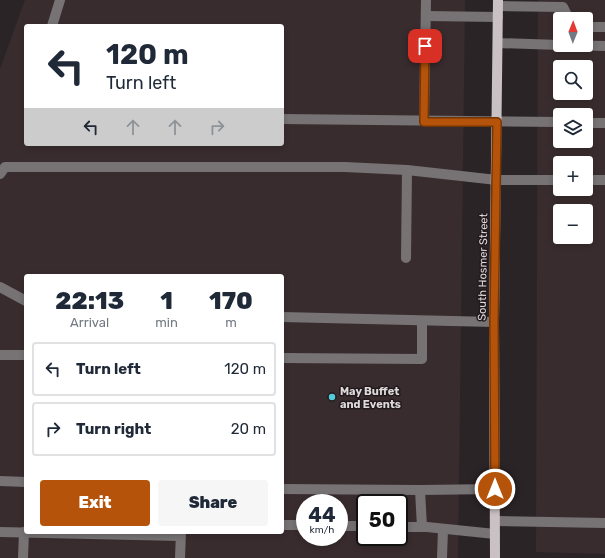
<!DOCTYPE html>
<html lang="en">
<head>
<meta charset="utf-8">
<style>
	:root { --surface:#fff; --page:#f6f6f7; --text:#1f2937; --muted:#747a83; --line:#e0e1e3; --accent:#b45309 }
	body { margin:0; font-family:Rubik,sans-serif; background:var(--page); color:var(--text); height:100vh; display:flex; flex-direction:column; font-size:15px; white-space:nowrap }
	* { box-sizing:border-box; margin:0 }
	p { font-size:13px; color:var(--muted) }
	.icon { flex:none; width:22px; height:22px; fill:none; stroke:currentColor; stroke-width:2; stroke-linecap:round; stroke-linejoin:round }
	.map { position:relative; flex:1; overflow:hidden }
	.side { position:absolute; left:24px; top:274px; width:260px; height:260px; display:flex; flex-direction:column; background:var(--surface); border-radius:4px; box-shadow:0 2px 6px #0003 }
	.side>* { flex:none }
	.banner { position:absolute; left:24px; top:24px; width:260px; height:122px; border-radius:4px; box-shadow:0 2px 6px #0003; background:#fff; color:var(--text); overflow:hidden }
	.needle { width:26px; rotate:1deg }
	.controls { position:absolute; left:553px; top:12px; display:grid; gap:8px }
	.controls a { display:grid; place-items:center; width:40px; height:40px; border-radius:4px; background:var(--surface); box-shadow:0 2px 6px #0003; font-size:20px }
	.speed { position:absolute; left:296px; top:494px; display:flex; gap:8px; font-size:20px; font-weight:700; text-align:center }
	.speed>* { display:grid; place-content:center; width:52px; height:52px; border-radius:50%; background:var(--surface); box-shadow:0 2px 6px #0003; line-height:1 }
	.speed small { font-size:10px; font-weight:400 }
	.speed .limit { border:2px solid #111; border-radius:6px; background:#fff; color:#111 }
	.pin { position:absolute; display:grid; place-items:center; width:34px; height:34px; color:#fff; margin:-17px; border-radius:8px; box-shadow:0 2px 6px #0006 }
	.me { position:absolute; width:44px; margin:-22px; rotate:0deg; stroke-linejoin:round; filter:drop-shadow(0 0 3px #0008) }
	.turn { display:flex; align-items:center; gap:14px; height:84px; padding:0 16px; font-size:18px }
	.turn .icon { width:52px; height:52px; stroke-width:2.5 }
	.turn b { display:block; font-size:28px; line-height:34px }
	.lanes { display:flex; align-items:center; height:38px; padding:0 16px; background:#0003; justify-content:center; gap:20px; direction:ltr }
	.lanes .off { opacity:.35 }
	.eta { display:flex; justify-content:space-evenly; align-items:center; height:68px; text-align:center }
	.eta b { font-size:24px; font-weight:800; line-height:28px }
	.button { display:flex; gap:8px; margin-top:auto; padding:8px 16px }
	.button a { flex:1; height:46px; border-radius:4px; background:var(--accent); color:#fff; font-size:16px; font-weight:800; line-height:46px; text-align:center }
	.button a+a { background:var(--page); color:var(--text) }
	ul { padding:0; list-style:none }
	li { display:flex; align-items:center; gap:12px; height:54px; margin:0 8px 6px; padding:0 8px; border:2px solid var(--line); border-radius:4px }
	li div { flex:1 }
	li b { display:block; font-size:15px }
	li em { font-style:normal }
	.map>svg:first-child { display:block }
	.built { fill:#392c2f; fill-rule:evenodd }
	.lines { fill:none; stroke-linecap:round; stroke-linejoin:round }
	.minor { stroke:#777374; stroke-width:10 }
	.major { stroke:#c9c1c3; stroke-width:10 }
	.route-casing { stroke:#753606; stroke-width:10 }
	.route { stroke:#b45309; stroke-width:7 }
	.poi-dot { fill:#53cbda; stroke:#221a1d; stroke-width:1.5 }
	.labels { text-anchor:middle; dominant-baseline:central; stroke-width:3; stroke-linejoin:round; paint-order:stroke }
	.street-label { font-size:11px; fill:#ded9da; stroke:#221a1d }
	.poi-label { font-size:11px; font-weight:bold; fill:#ded9da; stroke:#221a1d; text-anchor:start }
</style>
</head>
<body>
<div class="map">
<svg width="605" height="558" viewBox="0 0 605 558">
	<rect width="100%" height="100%" fill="#2b2426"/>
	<!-- built -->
	<g class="built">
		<path d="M25 0H465L458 558H0V69ZM26 26H282V144H26ZM26 276H282V532H26ZM305 503H339V537H305ZM365 503H399V537H365Z"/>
		<path d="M538 0H605V554L536 552ZM560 19H586V45H560ZM560 67H586V93H560ZM560 115H586V141H560ZM560 163H586V189H560ZM560 211H586V237H560Z"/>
	</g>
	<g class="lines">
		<!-- minor -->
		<g class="minor">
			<polyline points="498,6 563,7 569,19"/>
			<polyline points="426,16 498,17"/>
			<polyline points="52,26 60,0"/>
			<polyline points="586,27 605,27"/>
			<polyline points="498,43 560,45"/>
			<polyline points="564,45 605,46"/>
			<polyline points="282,119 560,122"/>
			<polyline points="424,121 426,0"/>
			<polyline points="586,123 605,123"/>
			<polyline points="0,174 5,167 345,167 407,170 497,180 560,180"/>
			<polyline points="586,180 605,180"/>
			<polyline points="406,258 407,170"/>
			<polyline points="0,287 26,301"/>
			<polyline points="282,317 494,322"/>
			<polyline points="0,355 26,355"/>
			<polyline points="282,358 422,359 422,321"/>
			<polyline points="0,481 26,482"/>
			<polyline points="282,489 420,490 495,489"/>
			<polyline points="420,490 422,527"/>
			<polyline points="495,521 605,523"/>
			<polyline points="282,525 305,525"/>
			<polyline points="339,526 365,526"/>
			<polyline points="399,527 427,527 495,534"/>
			<polyline points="0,532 180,536"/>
			<polyline points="23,558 24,532"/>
			<polyline points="180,558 181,532"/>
			<polyline points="442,558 443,529"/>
		</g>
		<!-- major -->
		<polyline class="major" points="495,558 494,322 498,0"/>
	</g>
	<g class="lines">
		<!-- route casing -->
		<g class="route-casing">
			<polyline id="route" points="425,46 424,122 497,122 494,322 495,489"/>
		</g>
		<!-- route -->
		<use href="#route" class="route"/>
	</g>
	<!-- markers -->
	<circle class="poi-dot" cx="332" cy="397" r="4"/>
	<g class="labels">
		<!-- street labels -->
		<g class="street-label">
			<text transform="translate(483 267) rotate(-89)">South Hosmer Street</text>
		</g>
		<!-- poi labels -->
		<g class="poi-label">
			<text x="340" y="391">May Buffet<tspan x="340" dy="13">and Events</tspan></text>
		</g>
	</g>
</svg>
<div class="controls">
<a><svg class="needle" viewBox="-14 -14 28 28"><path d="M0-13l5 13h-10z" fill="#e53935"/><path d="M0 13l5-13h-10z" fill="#747a83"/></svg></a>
<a><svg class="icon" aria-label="search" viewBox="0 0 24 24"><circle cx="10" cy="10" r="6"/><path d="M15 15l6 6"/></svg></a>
<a><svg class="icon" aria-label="layers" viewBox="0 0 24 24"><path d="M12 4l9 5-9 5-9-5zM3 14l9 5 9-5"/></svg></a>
<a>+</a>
<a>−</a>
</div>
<div class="speed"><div>44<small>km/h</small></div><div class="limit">50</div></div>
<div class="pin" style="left:425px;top:46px;background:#d93025"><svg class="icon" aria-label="arrive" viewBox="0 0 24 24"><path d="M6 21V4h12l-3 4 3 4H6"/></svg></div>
<svg class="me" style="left:495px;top:489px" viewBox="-20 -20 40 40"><circle r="17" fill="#b45309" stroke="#fff" stroke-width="3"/><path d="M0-11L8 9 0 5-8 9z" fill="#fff"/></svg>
<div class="banner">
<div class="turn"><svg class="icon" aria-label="left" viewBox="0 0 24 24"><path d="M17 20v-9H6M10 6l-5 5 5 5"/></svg><div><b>120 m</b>Turn left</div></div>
<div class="lanes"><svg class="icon" aria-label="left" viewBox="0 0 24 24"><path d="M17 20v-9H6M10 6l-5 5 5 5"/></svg><svg class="icon off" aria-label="ahead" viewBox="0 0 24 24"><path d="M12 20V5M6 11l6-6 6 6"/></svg><svg class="icon off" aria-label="ahead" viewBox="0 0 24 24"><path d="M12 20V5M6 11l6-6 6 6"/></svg><svg class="icon off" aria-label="right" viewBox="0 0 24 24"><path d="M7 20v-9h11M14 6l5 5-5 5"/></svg></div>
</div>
<section class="side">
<div class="eta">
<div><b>22:13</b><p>Arrival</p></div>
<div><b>1</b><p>min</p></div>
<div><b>170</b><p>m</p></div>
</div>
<ul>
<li><svg class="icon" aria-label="left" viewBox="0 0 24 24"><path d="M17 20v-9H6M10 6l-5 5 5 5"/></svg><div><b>Turn left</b></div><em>120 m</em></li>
<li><svg class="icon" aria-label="right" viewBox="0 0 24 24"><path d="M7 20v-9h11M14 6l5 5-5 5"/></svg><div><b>Turn right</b></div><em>20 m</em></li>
</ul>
<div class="button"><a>Exit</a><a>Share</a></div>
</section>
</div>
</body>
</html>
